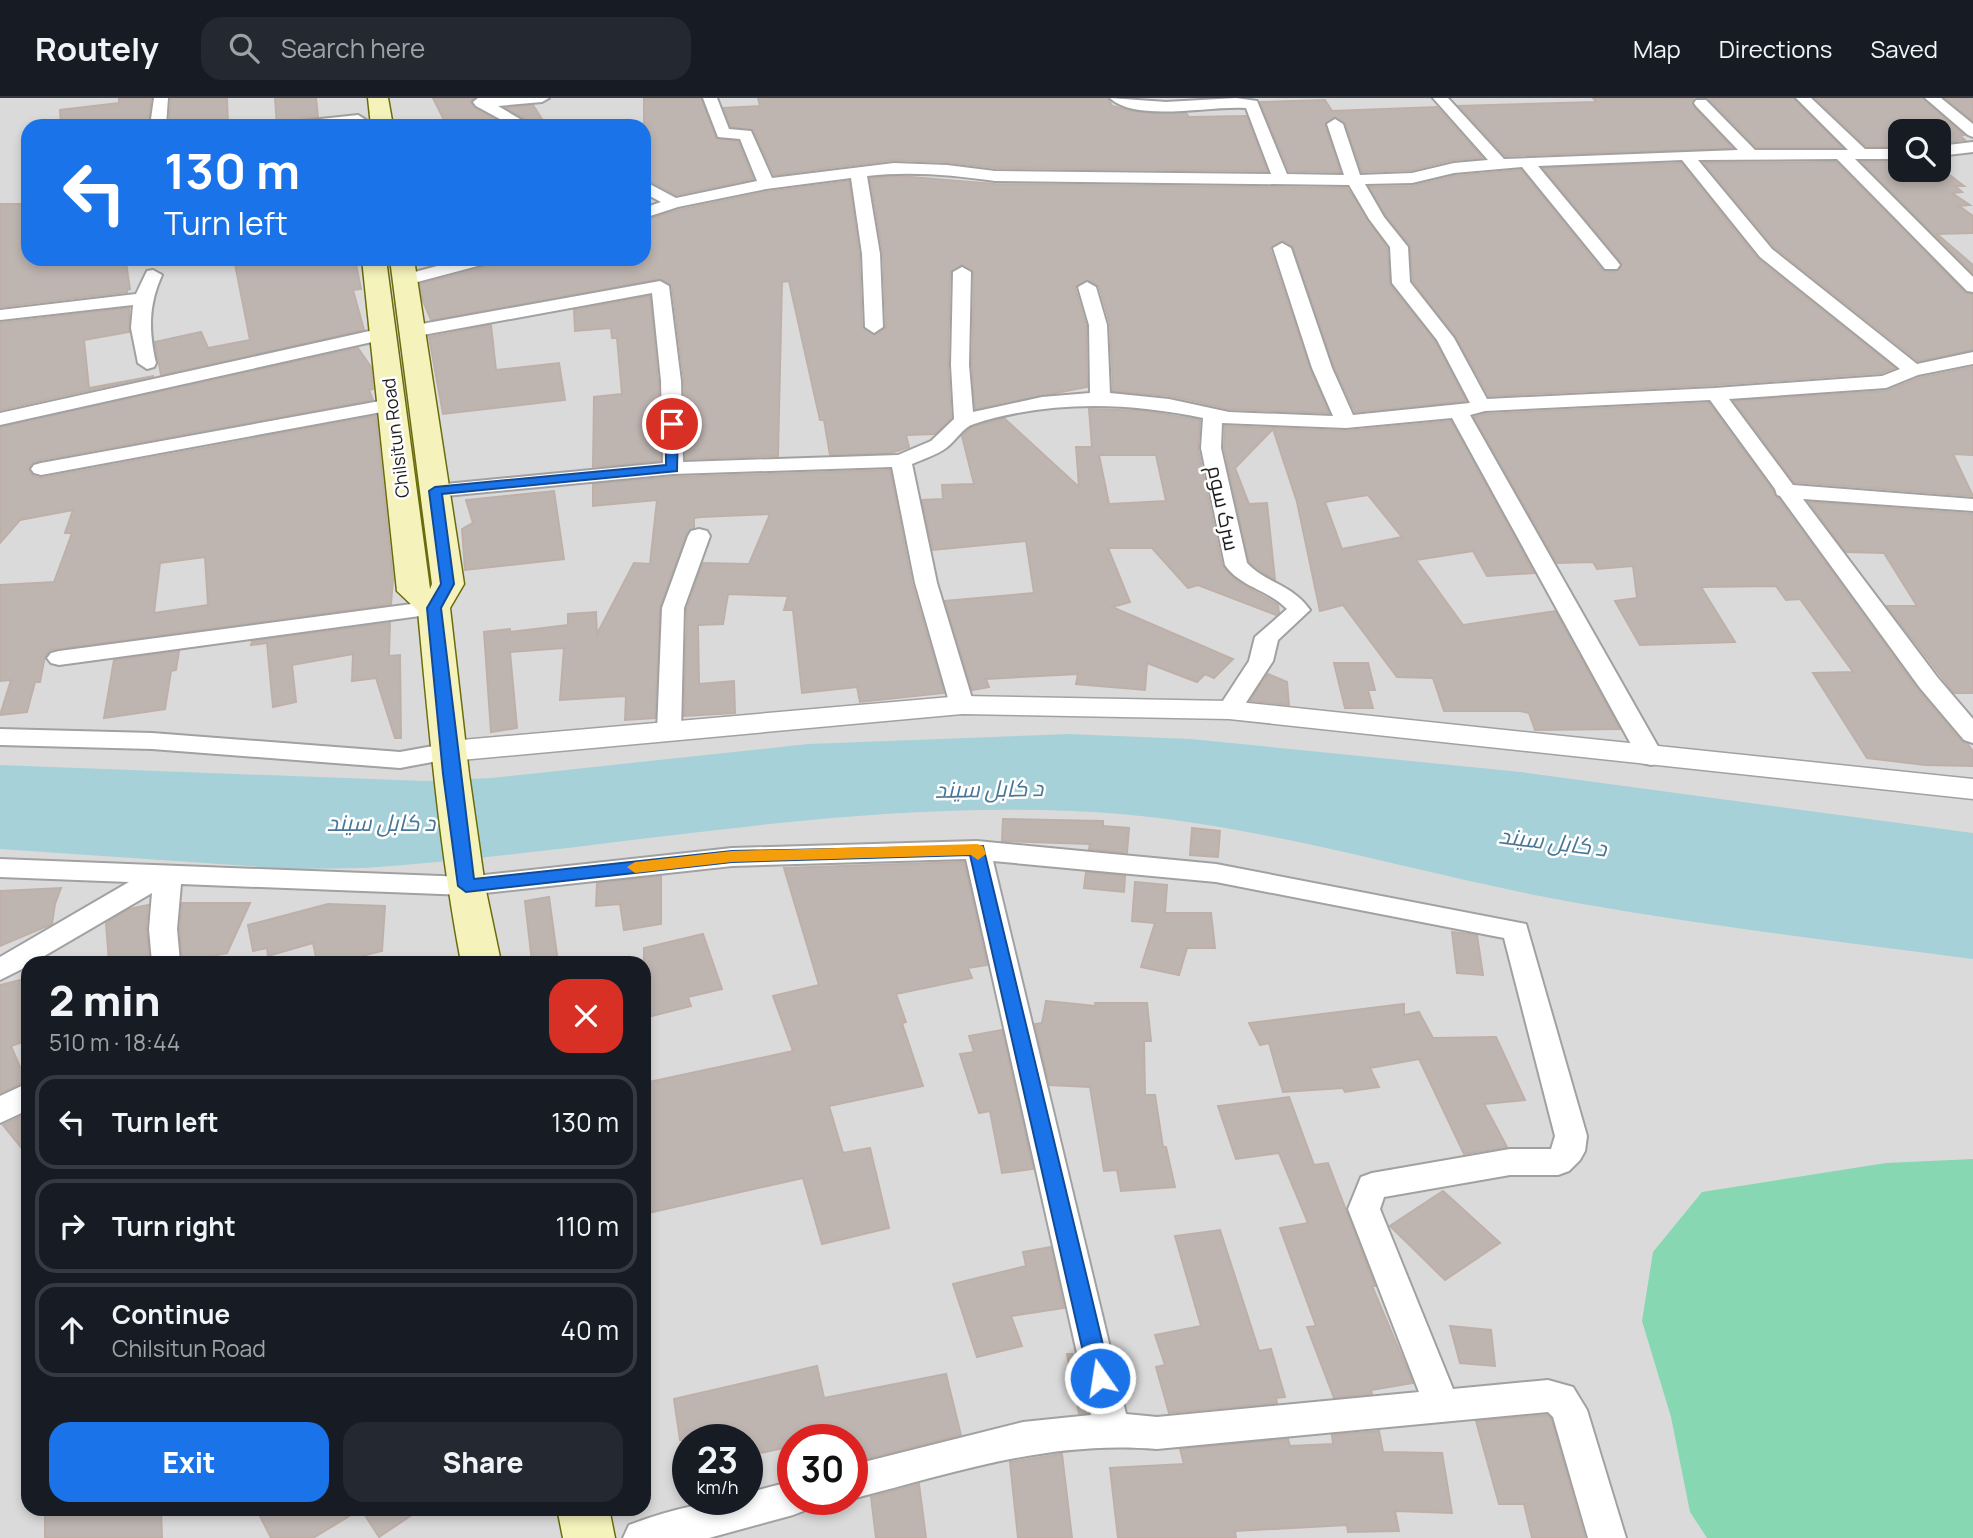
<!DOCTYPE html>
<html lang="en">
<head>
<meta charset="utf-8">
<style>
	:root { --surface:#171b24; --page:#242831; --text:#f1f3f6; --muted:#9ea1a6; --line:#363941; --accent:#1a73e8 }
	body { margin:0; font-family:Manrope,Cairo,sans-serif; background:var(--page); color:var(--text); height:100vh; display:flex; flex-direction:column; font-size:26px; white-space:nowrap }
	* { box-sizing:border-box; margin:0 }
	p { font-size:23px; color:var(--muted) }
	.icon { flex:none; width:38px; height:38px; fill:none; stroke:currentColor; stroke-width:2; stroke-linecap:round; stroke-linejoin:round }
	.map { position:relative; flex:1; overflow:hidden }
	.details { position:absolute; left:21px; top:858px; width:630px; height:560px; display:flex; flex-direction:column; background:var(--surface); border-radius:21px; box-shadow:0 4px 10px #0003 }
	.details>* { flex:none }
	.banner { position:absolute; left:21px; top:21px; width:630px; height:147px; border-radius:21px; box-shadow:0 4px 10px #0003; background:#1a73e8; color:#fff; overflow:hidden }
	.tools { position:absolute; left:1888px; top:21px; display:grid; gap:14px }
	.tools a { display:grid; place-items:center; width:63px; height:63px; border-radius:14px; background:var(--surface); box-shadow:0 4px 10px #0003; font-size:35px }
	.speed { position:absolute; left:672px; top:1326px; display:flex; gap:14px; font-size:35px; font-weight:700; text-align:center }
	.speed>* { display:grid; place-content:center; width:91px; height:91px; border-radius:50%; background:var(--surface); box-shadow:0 4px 10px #0003; line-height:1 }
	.speed small { font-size:18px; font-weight:400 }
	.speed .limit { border:10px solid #d22; background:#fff; color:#111 }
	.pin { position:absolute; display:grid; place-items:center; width:60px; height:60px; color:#fff; margin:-30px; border:4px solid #fff; border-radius:50%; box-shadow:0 2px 7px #0007 }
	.me { position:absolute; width:77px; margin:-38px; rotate:347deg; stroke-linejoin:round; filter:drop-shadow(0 0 5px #0008) }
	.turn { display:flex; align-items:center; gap:24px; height:147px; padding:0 28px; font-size:32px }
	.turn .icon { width:91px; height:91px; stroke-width:2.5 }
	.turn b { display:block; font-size:49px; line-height:60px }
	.round { display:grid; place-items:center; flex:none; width:74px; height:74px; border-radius:21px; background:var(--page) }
	.overview { display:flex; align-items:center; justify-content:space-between; height:119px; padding:0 28px }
	h1 { font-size:42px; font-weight:800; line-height:52px }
	.cta { display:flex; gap:14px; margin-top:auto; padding:14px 28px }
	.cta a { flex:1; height:80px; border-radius:21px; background:var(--accent); color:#fff; font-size:28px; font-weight:800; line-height:80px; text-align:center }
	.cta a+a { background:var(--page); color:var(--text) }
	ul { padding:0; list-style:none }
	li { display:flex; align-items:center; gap:21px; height:94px; margin:0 14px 10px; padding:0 14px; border:4px solid var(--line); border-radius:21px }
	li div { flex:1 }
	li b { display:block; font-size:26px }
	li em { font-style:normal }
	header { display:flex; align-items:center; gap:42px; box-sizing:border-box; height:98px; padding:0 35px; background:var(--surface); border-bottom:2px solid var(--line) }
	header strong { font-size:33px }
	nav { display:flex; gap:38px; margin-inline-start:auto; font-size:24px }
	.search { width:490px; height:63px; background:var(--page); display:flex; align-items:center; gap:18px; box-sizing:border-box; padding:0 24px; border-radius:21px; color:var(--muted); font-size:26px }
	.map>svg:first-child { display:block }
	.residential { fill:#dbdadb; fill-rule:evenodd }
	.pitch { fill:#87d7b2 }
	.water { fill:#a7d1d8 }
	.building { fill:#beb5b1; stroke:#beb0a8; stroke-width:2; fill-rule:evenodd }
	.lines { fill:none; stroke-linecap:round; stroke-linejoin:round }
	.minor-casing { stroke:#a1a1a1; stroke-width:4 }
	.tertiary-casing { stroke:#a1a1a1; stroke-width:3 }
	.secondary-casing { stroke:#696c0d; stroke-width:3 }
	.minor { fill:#fff; fill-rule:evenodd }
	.tertiary { fill:#fff; fill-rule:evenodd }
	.secondary { fill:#f5f3bb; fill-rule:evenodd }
	.route { fill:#1a73e8; stroke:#114b97; stroke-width:2 }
	.slow { fill:#f59e0b }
	.labels { text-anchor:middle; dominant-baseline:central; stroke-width:5; stroke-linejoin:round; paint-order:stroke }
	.far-street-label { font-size:18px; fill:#1d1d1d; stroke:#fff }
	.street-label { font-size:21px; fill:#1d1d1d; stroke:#fff }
	.water-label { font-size:23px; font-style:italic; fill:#4b7797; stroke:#fff }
</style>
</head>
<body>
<header>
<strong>Routely</strong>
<div class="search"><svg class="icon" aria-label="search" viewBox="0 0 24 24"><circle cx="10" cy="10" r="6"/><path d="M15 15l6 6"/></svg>Search here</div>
<nav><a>Map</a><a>Directions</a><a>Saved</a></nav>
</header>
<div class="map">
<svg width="1973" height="1440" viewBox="0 0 1973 1440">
	<rect width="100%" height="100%" fill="#eeeae4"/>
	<!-- residential -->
	<path class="residential" d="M0 0H1973V1440H0ZM28 28H644V161H28ZM1900 33H1939V72H1900ZM28 864H644V1410H28ZM688 1342H747V1402H688ZM793 1342H852V1402H793Z"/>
	<!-- pitch -->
	<polygon class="pitch" points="1973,1061 1973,1440 1707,1440 1690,1414 1671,1319 1642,1223 1653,1154 1702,1094 1886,1065"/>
	<!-- water -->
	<path class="water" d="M1069 636 1191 641 1521 674 1973 735V861C1830 842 1686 826 1545 799 1387 768 1234 719 1072 713 835 703 600 754 365 770L292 771 0 751V667L425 683 491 680 808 646Z"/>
	<!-- building -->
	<g class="building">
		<polygon points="119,0 151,0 148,28 61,28 60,12 119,5"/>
		<polygon points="171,0 227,0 228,28 169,28"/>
		<polygon points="275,0 316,0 318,19 302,20 291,28 277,28"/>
		<polygon points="433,0 474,0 470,4 475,10 505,27 447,28"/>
		<polygon points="644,0 701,0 716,40 738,43 753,81 676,97 644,80"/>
		<polygon points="758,0 1108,0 1112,8 1137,14 1186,15 1189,19 1246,18 1267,73 995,70 947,64 894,62 774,77 753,32 731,29 724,10 760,8"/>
		<polygon points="1593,0 1693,1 1694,9 1732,50 1505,58 1459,8 1596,4"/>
		<polygon points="1771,0 1793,0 1842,49 1756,49 1709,1"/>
		<polygon points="1815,0 1922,0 1964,37 1960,38 1965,42 1939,45 1939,33 1900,33 1900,49 1866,48"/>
		<polygon points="1945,0 1973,0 1973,23"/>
		<polygon points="1325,2 1332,13 1437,9 1483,60 1453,62 1412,72 1362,74 1345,25 1334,19 1325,27 1340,74 1289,73 1260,4"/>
		<polygon points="533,7 542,21 529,23 506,10"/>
		<polygon points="1836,64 1965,195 1973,196 1973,252 1918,263 1774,149 1704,65"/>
		<polygon points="1900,64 1900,72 1939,72 1939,69 1964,88 1955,88 1962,94 1952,95 1970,107 1959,108 1973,118 1973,135 1937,136 1973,167 1973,175 1861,64"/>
		<polygon points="1681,65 1758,161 1895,270 1881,275 1715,287 1489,298 1456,239 1413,183 1410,147 1386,118 1369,89 1412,88 1454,78 1521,72 1603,173 1617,174 1622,165 1543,70"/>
		<polygon points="899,78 995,86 1347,90 1387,150 1390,187 1435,243 1466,303 1355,314 1334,269 1293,149 1283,143 1270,151 1310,271 1329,315 1229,311 1170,298 1113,293 1110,226 1099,188 1088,182 1075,190 1086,227 1087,289 975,311 972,267 974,174 961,167 950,174 948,267 951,320 935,336 906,337 909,349 891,355 830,357 824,322 820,322 789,183 782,184 778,358 686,361 684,283 672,188 661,181 431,222 423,203 420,186 490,168 494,163 504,161 588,161 591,165 644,161 644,122 679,112 766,94 849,83 859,156 862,229 875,237 886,229 883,156 870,80"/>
		<polygon points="0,106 28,106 28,161 114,161 114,165 126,164 130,191 127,192 127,194 0,209"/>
		<polygon points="234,161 355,161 361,191 353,192 364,232 161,277 155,244 201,234 208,250 250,242"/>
		<polygon points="650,198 658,283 660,363 593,369 594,299 622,296 617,240 612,240 611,230 575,233 574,212"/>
		<polygon points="129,210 129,234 84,242 89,290 154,278 0,312 0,225"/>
		<polygon points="491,227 496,272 559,265 565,302 443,316 429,239"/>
		<path d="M358 250 371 269 373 291 369 292 373 302 41 362 32 365 28 371 33 378 41 380 376 318 393 481 391 506 50 552 45 558 40 584H35L27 614 0 617 11 582 0 583V487L54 484 72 435H65L73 412 20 422 0 445V329ZM205 459 208 507 154 515 160 465Z"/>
		<polygon points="1973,269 1973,357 1953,356 1973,398 1794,384 1734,303 1886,293 1919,280"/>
		<polygon points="1709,305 1918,592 1962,644 1968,646 1973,654 1973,668 1925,667 1867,660 1813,575 1853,574 1800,501 1786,502 1776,488 1701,489 1735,544 1640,547 1615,503 1637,500 1633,468 1597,471 1593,464 1557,465 1474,319 1485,316"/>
		<path d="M1089 311 1145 313 1200 322 1198 351 1222 468 1237 483 1278 507 1279 515 1276 517 1198 487 1188 490 1152 450H1108L1130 504 1112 509 1233 561 1214 580 1205 576 1197 584 1147 565 1145 592 1076 586 1078 576 986 581 989 589 972 592 945 503 1034 495 1026 443 933 452 922 402 943 401 942 387 974 386 962 338 971 330 1004 320 1079 389 1076 349H1092ZM1099 357H1156L1166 403 1109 406Z"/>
		<path d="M1451 323 1534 475 1487 478 1473 453 1416 462 1463 527 1555 513 1620 631 1535 632 1529 615 1520 613H1444L1433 580 1397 579 1343 507 1320 513 1297 404 1273 331 1235 370 1249 406 1267 405 1275 482 1249 464 1224 350 1225 328 1346 333ZM1368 397 1402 439 1342 451 1325 404Z"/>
		<polygon points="890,372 912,486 944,595 860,604 857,589 802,595 793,512 784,512 788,498 728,496 723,526 698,527 699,586 734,583 735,615 684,618 687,510 703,465 749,466 770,416 701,419 694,420 694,430 686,437 660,509 655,620 625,622 626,598 560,602 564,550 510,554 517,630 491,634 484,534 510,531 510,534 568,527 568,516 596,514 597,536 634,465 650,466 657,402 593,408 593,386 673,379"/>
		<polygon points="554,393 564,461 465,472 462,431 473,425 466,402"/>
		<polygon points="1809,404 1973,416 1973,595 1954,595 1887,508 1917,508 1884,455 1846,454"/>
		<polygon points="390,525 389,558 400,557 401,640 395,640 376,580 352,583 353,556 292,567 296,604 273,609 267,545 251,547 252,543"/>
		<polygon points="179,553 176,572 171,573 165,611 104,620 114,562"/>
		<polygon points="1334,565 1368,565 1375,592 1368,592 1373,610 1345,610"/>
		<polygon points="1268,576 1287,584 1289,607 1250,603"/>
		<polygon points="1003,721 1103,723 1103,728 1129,730 1127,755 1089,751 1090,746 1002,743"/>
		<polygon points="1192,730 1220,733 1218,759 1190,757"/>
		<polygon points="964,764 987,867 968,870 972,880 896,896 906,924 902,925 923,988 829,1008 843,1055 870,1050 889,1130 822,1146 803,1080 644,1116 644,985 793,953 773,898 819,887 784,770"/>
		<polygon points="1086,774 1125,778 1124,794 1084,790"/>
		<polygon points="661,778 661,826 624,832 620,806 596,808 597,785"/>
		<polygon points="1135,784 1167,787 1165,815 1211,815 1215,850 1187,850 1179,877 1141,869 1155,825 1132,823"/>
		<polygon points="61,790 55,806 52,826 0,848 0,793"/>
		<polygon points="549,799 558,864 532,864 525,803"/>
		<polygon points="182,805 250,805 227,855 182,864 180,831"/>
		<polygon points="328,806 385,808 382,853 338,864 317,864 313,845 268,858 267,850 253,853 248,827"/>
		<polygon points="148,807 146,831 150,864 109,864 106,825 129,811"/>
		<polygon points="1452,834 1477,837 1483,877 1457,875"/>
		<polygon points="703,836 722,891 688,899 691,908 644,920 644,850"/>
		<polygon points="28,880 28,942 11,948 26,983 0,995 0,887"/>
		<polygon points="1046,903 1096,908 1095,905 1147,905 1151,943 1144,943 1145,997 1155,997 1163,1049 1166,1049 1175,1089 1121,1093 1117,1072 1104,1073 1090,989 1049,987 1035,926 1042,925"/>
		<polygon points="1404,906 1404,917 1419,914 1433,940 1496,939 1525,1002 1484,1006 1507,1049 1464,1056 1419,961 1370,970 1379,989 1345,994 1343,990 1283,994 1269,945 1260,947 1249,925"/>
		<polygon points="1002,932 1033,1071 1002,1075 990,1013 979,1015 960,956 974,954 969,938"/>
		<polygon points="1289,999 1314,1067 1328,1065 1375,1188 1372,1188 1413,1285 1371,1292 1372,1296 1334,1300 1307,1229 1316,1228 1280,1130 1308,1125 1279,1055 1236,1061 1218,1008"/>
		<polygon points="28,1015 28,1058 3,1027"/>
		<polygon points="1443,1093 1500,1145 1445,1182 1390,1128"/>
		<polygon points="1220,1132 1259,1253 1271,1251 1285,1299 1276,1300 1277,1305 1169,1315 1156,1269 1165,1267 1155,1237 1201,1228 1175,1138"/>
		<polygon points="1051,1149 1064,1210 1011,1218 1022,1248 977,1259 953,1186 1026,1168 1023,1154"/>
		<polygon points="1450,1228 1491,1232 1495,1268 1460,1265"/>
		<polygon points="1067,1256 1075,1256 1088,1315 1079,1316"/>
		<polygon points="817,1268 824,1300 946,1276 961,1337 852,1364 852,1342 846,1342 844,1336 815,1342 793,1342 793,1348 747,1358 747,1342 680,1342 674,1301"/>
		<polygon points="1547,1317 1551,1320 1585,1440 1532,1440 1524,1406 1499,1406 1476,1323"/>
		<polygon points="1379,1333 1383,1354 1442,1355 1452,1415 1395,1413 1399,1433 1348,1434 1347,1427 1235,1433 1236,1440 1118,1440 1110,1370 1184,1366 1180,1351 1288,1341 1290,1348 1333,1346 1332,1337"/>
		<polygon points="1062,1356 1072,1440 1018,1440 1010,1364"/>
		<polygon points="919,1386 926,1440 876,1440 871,1399"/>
		<polygon points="64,1410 161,1410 162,1440 45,1440 45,1416"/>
		<polygon points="256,1410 422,1410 379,1439 361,1411 313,1440 271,1440"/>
	</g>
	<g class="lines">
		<!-- minor casing -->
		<g class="minor-casing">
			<g id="minor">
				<polygon points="154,0 168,0 166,28 150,28"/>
				<polygon points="478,0 549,0 542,4 498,8 532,28 513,28 476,8 473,4"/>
				<path d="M703 0H717L729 31 751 33 772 80 894 65 947 67 995 73 1271 76 1246 10C1211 7 1136 25 1110 0L1166 4 1236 0 1257 3 1287 76 1344 77 1327 26 1335 21 1343 26 1360 77 1412 75 1454 65 1488 62 1433 0H1448L1504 61 1738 52 1696 8 1694 5 1696 2H1706L1755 52H1848L1796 0H1811L1865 51H1900V61H1855L1973 179V194L1967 193 1837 61 1698 62 1772 151 1917 266 1973 254V266L1918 277 1886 290 1729 301 1793 387 1973 401V413L1803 401 1938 580 1973 621V645L1964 642 1920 590 1780 398 1777 397 1775 391 1710 302 1485 313 1470 317 1664 659 1660 665 1651 667 1642 665 1638 659 1452 320 1346 330 1222 325 1221 350 1247 465C1267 486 1292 486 1310 512L1278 542 1273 563 1238 617 1229 620 1220 617 1217 612 1249 563 1255 539 1287 511C1269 492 1240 489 1225 467L1201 350 1203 320C1127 304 1049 302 974 326 963 329 956 343 946 350 937 357 923 361 912 366L937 485 974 607 971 612 962 614 953 612 950 607 915 485 892 369 673 376 435 399 428 397 425 393 428 389 435 387 663 365 661 283 652 195 412 239 403 233 405 229 660 183 669 188 681 283 683 364 898 357 931 343 954 321 951 267 953 174 962 169 971 174 969 267 973 314 1042 299 1090 295 1089 227 1078 189 1087 184 1096 189 1107 227 1110 295 1169 301 1229 314 1333 318 1312 270 1273 150 1282 145 1291 150 1332 270 1353 317 1470 305 1437 242 1392 185 1390 149 1369 121 1349 87 995 83C952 77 910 73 867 78L880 156 883 229 874 235 865 229 862 156 851 80 766 91 678 109 644 120V110L661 104 644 95V83L676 100 757 83 740 41 718 39ZM1682 62 1760 159 1900 271 1882 278 1715 290 1487 301 1454 240 1410 184 1408 149 1384 119 1365 86 1412 85 1454 75 1522 69 1605 171H1617L1620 167 1617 163 1538 68Z"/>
				<polygon points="1925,0 1941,0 1973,26 1973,39 1968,37"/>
				<polygon points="358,17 366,22 363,25 294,28 302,23"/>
				<polygon points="1973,44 1973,54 1939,58 1939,48"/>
				<polygon points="463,161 492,161 489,165 406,187 397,182 400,178"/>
				<path d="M153 172 162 177C148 208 149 233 156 265L154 269 147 271 138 265 131 230 133 207 0 222V212L136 196 147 173Z"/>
				<polygon points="383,230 392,236 390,240 0,327 0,315"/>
				<polygon points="391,301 398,303 401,307 398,311 41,377 34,375 31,371 34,367 41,365"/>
				<polygon points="699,431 707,433 710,438 684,510 681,633 678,638 669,641 660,638 657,633 662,510 688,438 691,433"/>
				<polygon points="434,503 442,505 445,510 442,515 59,567 51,565 47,560 51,555 59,553"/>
				<polygon points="0,631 152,635 400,654 450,645 459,647 463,653 459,659 400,670 152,651 0,647"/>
				<path d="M977 743 1216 766 1526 826 1587 1038 1585 1053 1580 1062 1569 1073 1558 1077H1510L1384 1099 1380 1111 1453 1291 1548 1282 1573 1289 1587 1312 1626 1440H1588L1553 1319 1548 1314 1157 1351C1049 1342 956 1374 852 1401V1367L1023 1324 1091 1317 966 761 732 768 466 797 181 786 177 831 180 864H152L149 831 152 795 34 864H28V868L0 882V859L129 784 0 779V761L466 779 732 750ZM993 763 1216 784 1504 840 1555 1038 1551 1051H1510L1372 1075 1361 1079 1348 1111 1419 1294 1157 1319 1126 1316Z"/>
				<polygon points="28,985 28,1012 0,1025 0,998"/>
				<path d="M793 1383V1402H811L806 1412 793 1417 709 1440H623L629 1427C666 1413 708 1402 747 1402V1395Z"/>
			</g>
		</g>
		<!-- tertiary casing -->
		<g class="tertiary-casing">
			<polygon id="tertiary" points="962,598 1229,603 1973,681 1973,701 1229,621 962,616 450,663 439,660 435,653 439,646 450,643"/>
		</g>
		<!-- secondary casing -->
		<g class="secondary-casing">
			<g id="secondary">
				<polygon points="368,0 388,0 393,28 371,28"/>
				<path d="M362 161H386L430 491 432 486 390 161H414L464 486 450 510 469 676 485 788 501 864H461C439 748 429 631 418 513L397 493Z"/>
				<polygon points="557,1410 609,1410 615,1440 563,1440"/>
			</g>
		</g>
		<!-- minor -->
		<use href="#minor" class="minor"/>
		<!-- tertiary -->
		<use href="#tertiary" class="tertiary"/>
		<!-- secondary -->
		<use href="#secondary" class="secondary"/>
	</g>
	<!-- route -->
	<polygon class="route" points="672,323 678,326 677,373 442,396 454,486 441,510 474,781 732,753 983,748 1111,1280 1107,1286 1100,1289 1092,1286 1089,1280 970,757 732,764 466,794 458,788 443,676 427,510 441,486 429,393 435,389 666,367 666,326"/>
	<!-- slow -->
	<polygon class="slow" points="977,746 983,748 986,756 978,762 971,757 732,764 635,775 627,769 635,764 732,753"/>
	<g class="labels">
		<!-- far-street labels -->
		<g class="far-street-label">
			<text transform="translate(395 340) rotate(-97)">Chilsitun Road</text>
		</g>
		<!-- street labels -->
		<g class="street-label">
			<text transform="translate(1224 410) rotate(78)">سرک سوم</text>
		</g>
		<!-- water labels -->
		<g class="water-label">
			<text transform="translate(989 690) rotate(-1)">د کابل سيند</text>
			<text x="381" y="724">د کابل سيند</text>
			<text transform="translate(1553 743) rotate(7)">د کابل سيند</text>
		</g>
	</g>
</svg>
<div class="tools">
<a><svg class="icon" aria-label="search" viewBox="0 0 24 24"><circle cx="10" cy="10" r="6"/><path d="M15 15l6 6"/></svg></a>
</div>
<div class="speed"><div>23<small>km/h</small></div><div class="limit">30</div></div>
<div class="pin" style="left:672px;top:326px;background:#d93025"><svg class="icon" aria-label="arrive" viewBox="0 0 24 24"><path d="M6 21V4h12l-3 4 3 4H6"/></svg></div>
<svg class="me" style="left:1100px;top:1280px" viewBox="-20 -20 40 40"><circle r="17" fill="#1a73e8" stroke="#fff" stroke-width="3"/><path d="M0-11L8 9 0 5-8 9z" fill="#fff"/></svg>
<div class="banner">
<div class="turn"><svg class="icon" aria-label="left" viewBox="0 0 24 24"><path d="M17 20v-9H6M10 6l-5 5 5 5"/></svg><div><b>130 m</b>Turn left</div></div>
</div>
<section class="details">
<div class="overview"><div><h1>2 min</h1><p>510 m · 18:44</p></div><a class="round" style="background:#d93025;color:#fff"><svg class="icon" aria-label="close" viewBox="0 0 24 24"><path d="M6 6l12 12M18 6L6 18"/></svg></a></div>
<ul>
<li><svg class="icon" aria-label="left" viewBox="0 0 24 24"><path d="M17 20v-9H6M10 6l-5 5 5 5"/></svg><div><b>Turn left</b></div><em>130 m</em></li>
<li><svg class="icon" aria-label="right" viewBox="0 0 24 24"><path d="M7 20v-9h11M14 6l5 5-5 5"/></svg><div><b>Turn right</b></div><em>110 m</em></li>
<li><svg class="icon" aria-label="ahead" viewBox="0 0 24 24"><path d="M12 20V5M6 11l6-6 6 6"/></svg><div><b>Continue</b><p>Chilsitun Road</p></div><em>40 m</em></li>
</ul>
<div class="cta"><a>Exit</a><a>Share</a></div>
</section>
</div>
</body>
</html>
